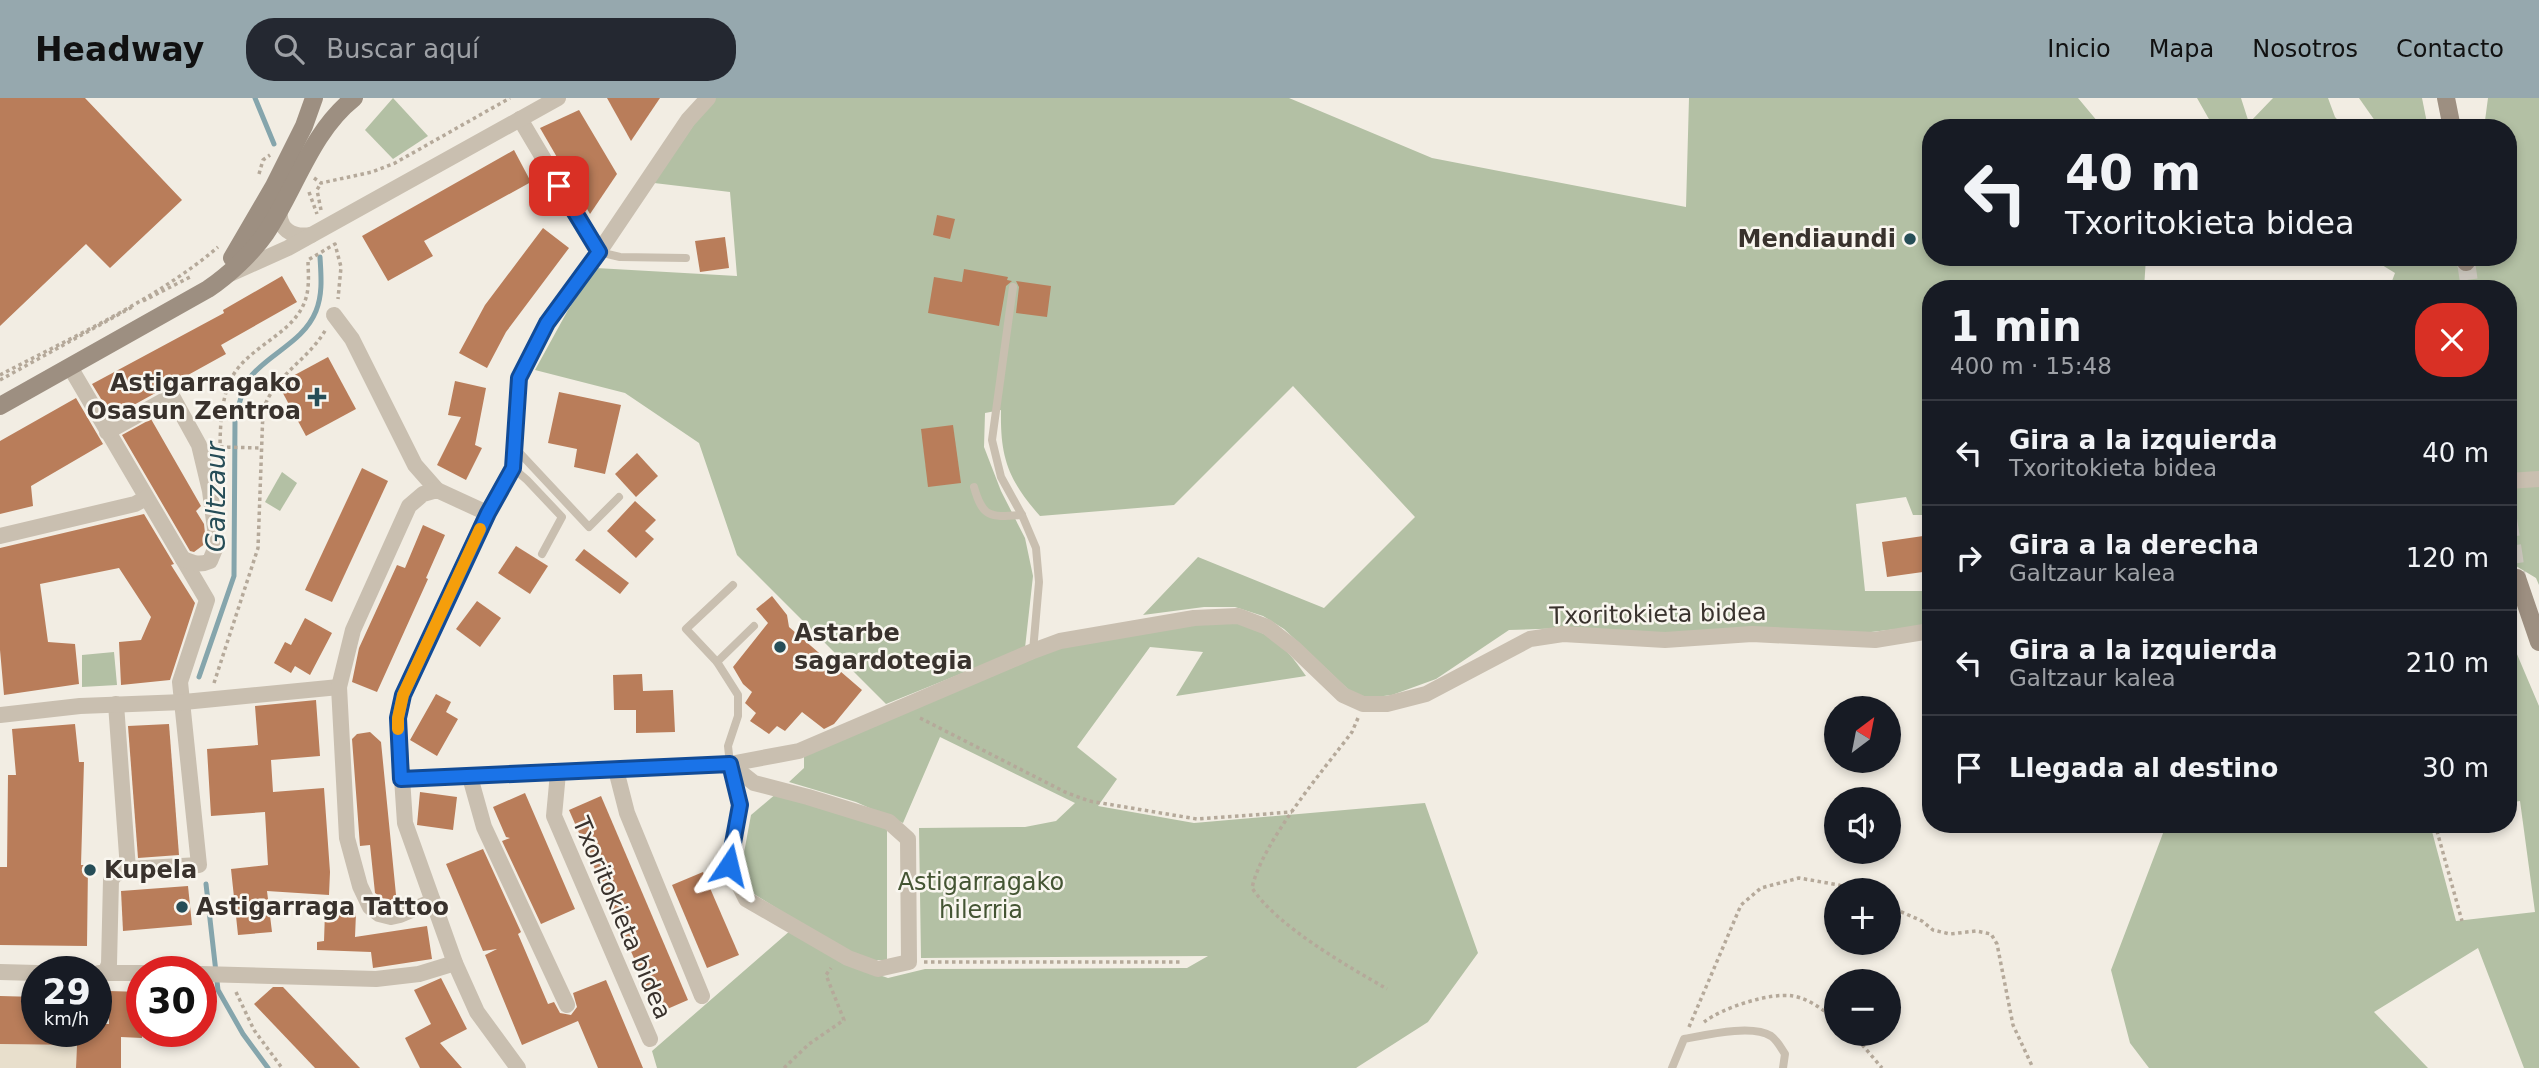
<!DOCTYPE html>
<html lang="es">
<head>
<meta charset="utf-8">
<style>
	:root { --surface:#171b24; --page:#242831; --text:#f1f3f6; --muted:#9ea1a6; --line:#363941; --accent:#96a8ae }
	body { margin:0; font-family:"DejaVu Sans",sans-serif; background:var(--page); color:var(--text); height:100vh; display:flex; flex-direction:column; font-size:26px; white-space:nowrap }
	* { box-sizing:border-box; margin:0 }
	p { font-size:23px; color:var(--muted) }
	.icon { flex:none; width:38px; height:38px; fill:none; stroke:currentColor; stroke-width:2; stroke-linecap:round; stroke-linejoin:round }
	.map { position:relative; flex:1; overflow:hidden }
	.details { position:absolute; left:1922px; top:182px; width:595px; height:553px; display:flex; flex-direction:column; background:var(--surface); border-radius:28px; box-shadow:0 4px 10px #0003 }
	.details>* { flex:none }
	.top-card { position:absolute; left:1922px; top:21px; width:595px; height:147px; border-radius:28px; box-shadow:0 4px 10px #0003; background:#171b24; color:var(--text); overflow:hidden }
	.needle { width:46px; rotate:32deg }
	.tools { position:absolute; left:1824px; top:598px; display:grid; gap:14px }
	.tools a { display:grid; place-items:center; width:77px; height:77px; border-radius:50%; background:var(--surface); box-shadow:0 4px 10px #0003; font-size:35px }
	.speed { position:absolute; left:21px; top:858px; display:flex; gap:14px; font-size:35px; font-weight:700; text-align:center }
	.speed>* { display:grid; place-content:center; width:91px; height:91px; border-radius:50%; background:var(--surface); box-shadow:0 4px 10px #0003; line-height:1 }
	.speed small { font-size:18px; font-weight:400 }
	.speed .limit { border:10px solid #d22; background:#fff; color:#111 }
	.pin { position:absolute; display:grid; place-items:center; width:60px; height:60px; color:#fff; margin:-30px; border-radius:14px; box-shadow:0 4px 10px #0006 }
	.me { position:absolute; width:77px; margin:-38px; rotate:10deg; stroke-linejoin:round; filter:drop-shadow(0 0 5px #0008) }
	.turn { display:flex; align-items:center; gap:24px; height:147px; padding:0 28px; font-size:32px }
	.turn .icon { width:91px; height:91px; stroke-width:2.5 }
	.turn b { display:block; font-size:49px; line-height:60px }
	.round { display:grid; place-items:center; flex:none; width:74px; height:74px; border-radius:28px; background:var(--page) }
	.summary { display:flex; align-items:center; justify-content:space-between; height:119px; padding:0 28px }
	h1 { font-size:42px; font-weight:600; line-height:52px }
	ul { padding:0; list-style:none }
	li { display:flex; align-items:center; gap:21px; height:105px; padding:0 28px; border-top:2px solid var(--line) }
	li div { flex:1 }
	li b { display:block; font-size:26px }
	li em { font-style:normal }
	header { display:flex; align-items:center; gap:42px; box-sizing:border-box; height:98px; padding:0 35px; background:var(--accent); color:#111 }
	header strong { font-size:33px }
	nav { display:flex; gap:38px; margin-inline-start:auto; font-size:24px }
	.search { width:490px; height:63px; background:var(--page); display:flex; align-items:center; gap:18px; box-sizing:border-box; padding:0 24px; border-radius:28px; color:var(--muted); font-size:26px }
	.map>svg:first-child { display:block }
	.green { fill:#b3c0a4 }
	.plaza { fill:#e8dfcc }
	.lines { fill:none; stroke-linecap:round; stroke-linejoin:round }
	.stream { stroke:#85a5ac; stroke-width:5 }
	.building { fill:#b97d5a }
	.secondary-tunnel { stroke:#cdc8bf; stroke-width:18; stroke-dasharray:18 9; stroke-linecap:butt }
	.path { stroke:#b5a99a; stroke-width:3.5; stroke-dasharray:3.5 3.5; stroke-linecap:butt }
	.lane { stroke:#c9bfb0; stroke-width:8 }
	.street { stroke:#c9bfb0; stroke-width:16 }
	.secondary { stroke:#9d8f81; stroke-width:18 }
	.route-casing { stroke:#114b97; stroke-width:18 }
	.route { stroke:#1a73e8; stroke-width:12 }
	.slow { stroke:#f59e0b; stroke-width:12 }
	.poi-dot { fill:#264d57; stroke:#f9f6ef; stroke-width:2.5 }
	.labels { text-anchor:middle; dominant-baseline:central; stroke-width:5; stroke-linejoin:round; paint-order:stroke }
	.poi-label { font-size:24px; font-weight:bold; fill:#39322d; stroke:#f9f6ef; text-anchor:start }
	.street-label { font-size:24px; fill:#39322d; stroke:#f9f6ef }
	.park-label { font-size:24px; fill:#453; stroke:#f9f6ef }
	.water-label { font-size:26px; font-style:italic; fill:#264d57; stroke:#f9f6ef }
</style>
</head>
<body>
<header>
<strong>Headway</strong>
<div class="search"><svg class="icon" aria-label="search" viewBox="0 0 24 24"><circle cx="10" cy="10" r="6"/><path d="M15 15l6 6"/></svg>Buscar aquí</div>
<nav><a>Inicio</a><a>Mapa</a><a>Nosotros</a><a>Contacto</a></nav>
</header>
<div class="map">
<svg width="2539" height="970" viewBox="0 0 2539 970">
	<rect width="100%" height="100%" fill="#f2ede3"/>
	<!-- green -->
	<g class="green">
		<polygon points="393,0 428,38 393,61 365,32"/>
		<path d="M712 0H1289L1432 60 1686 109 1689 0H2078L2103 30H1930V159H2146L2144 191H1930V417H1913L1906 399 1856 406 1865 493H1930V526L1923 528 1871 534 1669 537 1568 530 1509 532 1436 581 1392 597 1367 600 1351 594 1284 531 1263 518 1235 509H1204L1143 517 1198 459 1324 510 1415 419 1293 288 1174 407 1040 418C1008 382 1000 359 1001 312L985 315 984 349 1001 393 1025 440 1033 478 1025 550 886 606 737 457 699 345 625 295 535 272 568 212 596 170 737 178 730 94 654 85Z"/>
		<polygon points="2197,0 2241,0 2249,25 2273,0 2328,0 2335,19 2345,30 2214,30"/>
		<polygon points="2359,0 2422,0 2428,30 2380,30"/>
		<polygon points="2488,0 2539,0 2539,377 2508,377 2508,191 2389,191 2395,175 2369,159 2453,159 2459,165 2473,159 2508,159 2508,30 2484,30"/>
		<polygon points="282,374 297,385 280,413 265,404"/>
		<polygon points="2539,388 2539,487 2536,480 2516,468 2508,477 2508,390"/>
		<path d="M1237 524C1271 537 1285 547 1306 578L1176 598 1203 554 1150 549 1077 649 1117 681 1098 708 1194 725 1425 705 1478 855 1428 924 1356 970H657L652 953 791 832 841 864 888 880 925 871 1187 870 1208 858 921 860 919 730 1025 729 1056 723 1075 705 940 639 903 725 856 704 789 684 804 670V657L1064 548 1191 525Z"/>
		<polygon points="2508,535 2539,608 2539,970 2524,970 2478,850 2374,914 2428,970 2149,970 2130,945 2111,872 2165,730 2173,726 2430,726 2456,823 2535,814 2520,703 2508,705"/>
		<polygon points="114,554 117,587 82,589 82,557"/>
		<polygon points="777,695 887,728 887,862 867,862 848,855 754,796 743,760 751,717"/>
	</g>
	<!-- plaza -->
	<polygon class="plaza" points="0,946 77,947 76,970 0,970"/>
	<g class="lines">
		<!-- stream -->
		<g class="stream">
			<polyline points="255,0 274,46"/>
			<path d="M199 579 234 478 235 322C239 307 242 290 252 277 272 254 304 243 316 213 323 196 321 177 320 159"/>
			<polyline points="206,786 218,892 243,936 268,970"/>
		</g>
	</g>
	<!-- building -->
	<g class="building">
		<polygon points="0,0 85,0 182,102 110,170 86,146 0,228"/>
		<polygon points="607,0 660,0 631,43"/>
		<polygon points="579,12 617,76 590,116 540,30"/>
		<polygon points="514,52 531,84 424,143 433,158 388,183 362,138"/>
		<polygon points="937,117 955,121 950,141 933,137"/>
		<polygon points="543,130 569,150 506,234 487,270 459,255 485,207"/>
		<polygon points="725,139 729,170 700,174 695,143"/>
		<polygon points="964,171 1008,179 1007,182 1012,183 1006,188 999,228 928,215 934,179 962,184"/>
		<polygon points="282,178 297,204 221,247 226,256 112,319 92,286 224,215 223,212"/>
		<polygon points="1016,183 1051,188 1047,219 1016,215 1019,189"/>
		<polygon points="328,259 356,311 306,338 278,286"/>
		<polygon points="455,283 486,290 475,347 482,350 466,382 437,367 461,319 448,317"/>
		<polygon points="559,294 621,307 605,376 574,369 577,351 548,345"/>
		<polygon points="76,300 103,346 31,388 33,408 0,416 0,343"/>
		<polygon points="151,321 201,408 196,413 204,426 206,445 194,454 190,453 122,337"/>
		<polygon points="953,327 961,385 928,389 921,331"/>
		<polygon points="637,355 658,378 636,399 615,376"/>
		<polygon points="362,370 388,383 332,504 305,492"/>
		<polygon points="635,403 656,422 645,433 654,441 636,460 607,433"/>
		<polygon points="144,416 174,466 171,467 195,505 170,582 121,587 119,544 141,542 151,519 119,470 40,486 48,544 75,546 79,586 4,597 0,552 0,450"/>
		<polygon points="423,427 445,437 426,480 428,481 377,594 352,584 359,550 397,467 405,470"/>
		<polygon points="1930,437 1930,473 1887,479 1882,444"/>
		<polygon points="516,448 548,468 530,496 498,475"/>
		<polygon points="584,451 629,485 620,496 575,462"/>
		<polygon points="772,498 787,517 789,529 862,592 834,626 824,631 802,614 785,633 777,628 769,636 750,623 756,615 745,605 752,594 743,586 733,569 768,525 756,511"/>
		<polygon points="477,503 501,520 480,549 456,531"/>
		<polygon points="305,520 332,535 310,577 295,568 291,575 274,565 285,544 291,547"/>
		<polygon points="642,576 643,593 673,592 675,634 636,635 636,612 614,612 613,577"/>
		<polygon points="436,596 451,604 446,614 458,621 437,658 410,642"/>
		<polygon points="316,602 320,658 271,662 273,694 324,690 330,774 329,797 267,793 272,834 238,837 231,771 268,767 265,714 211,718 207,651 258,647 255,608"/>
		<polygon points="75,626 79,664 84,664 81,767 88,767 87,848 0,847 0,769 7,769 8,677 16,677 12,631"/>
		<polygon points="169,626 179,757 138,760 128,628"/>
		<polygon points="370,634 381,644 397,807 394,808 375,795 370,747 360,748 352,641 357,636"/>
		<polygon points="420,694 457,699 453,732 417,727"/>
		<polygon points="525,695 575,811 541,826 502,743 510,740 506,739 493,709"/>
		<polygon points="601,698 688,902 658,915 569,712"/>
		<polygon points="483,751 521,834 518,836 548,906 554,904 560,915 571,917 577,909 573,895 606,882 643,970 598,970 578,923 522,947 485,857 497,851 483,853 446,766"/>
		<polygon points="703,774 739,857 707,870 672,787"/>
		<polygon points="188,788 192,827 123,833 121,793"/>
		<polygon points="325,814 356,815 355,839 427,828 432,861 373,870 371,854 317,852 317,844 324,843"/>
		<polygon points="441,880 467,931 440,945 462,970 420,970 405,940 431,926 414,892"/>
		<polygon points="273,889 283,889 360,970 315,970 254,906"/>
		<polygon points="109,893 142,894 142,940 121,939 121,970 76,970 77,947 0,946 0,898 37,899 37,933 96,933 96,926 109,926"/>
	</g>
	<g class="lines">
		<!-- secondary-tunnel -->
		<g class="secondary-tunnel">
			<polyline points="2466,164 2470,191"/>
			<polyline points="2508,421 2517,480"/>
		</g>
		<!-- path -->
		<g class="path">
			<polyline points="259,76 263,62 270,57"/>
			<polyline points="314,80 321,85 372,74 395,65 510,0"/>
			<polyline points="309,94 317,116"/>
			<polyline points="321,112 317,92 321,85"/>
			<polyline points="143,203 192,178"/>
			<path d="M0 277C72 239 156 202 218 149"/>
			<polyline points="0,282 134,208"/>
			<polyline points="220,349 260,350"/>
			<path d="M220 359C220 335 220 306 230 283 248 244 304 236 308 189 309 180 308 170 308 162L335 146 341 169 338 201"/>
			<path d="M214 585 258 450 263 312C276 275 308 263 326 231"/>
			<polyline points="920,620 1065,694 1089,703 1197,721 1292,714"/>
			<path d="M1358 620 1352 634C1322 674 1262 744 1252 790 1278 829 1346 867 1387 891"/>
			<polyline points="2435,726 2462,823"/>
			<polyline points="1888,808 1922,823 1933,832 1950,836 1976,833 1991,836 1997,846 2013,927 2033,970"/>
			<polyline points="924,864 1181,864"/>
			<polyline points="236,894 254,932 282,970"/>
			<path d="M1704 924C1722 910 1770 894 1793 898 1810 901 1823 912 1836 922"/>
			<polyline points="1689,929 1741,807 1761,790 1799,780 1839,787 1853,793"/>
			<polyline points="1853,936 1882,970"/>
			<polyline points="784,970 809,946 844,922 826,877 831,870"/>
		</g>
		<!-- lane -->
		<g class="lane">
			<polyline points="599,154 620,159 686,160"/>
			<polyline points="1013,189 992,342 1001,379 1022,417 1036,450 1039,484 1033,553"/>
			<polyline points="516,351 589,429 619,399"/>
			<polyline points="513,370 527,382 562,419 542,456"/>
			<path d="M974 389C983 421 991 419 1022 417"/>
			<polyline points="717,564 686,531 733,487"/>
			<polyline points="730,666 728,648 738,618 738,597 717,564 754,528"/>
			<path d="M1672 970 1684 941C1706 937 1752 926 1771 938 1777 942 1781 950 1785 956L1783 970"/>
		</g>
		<!-- street -->
		<g class="street">
			<polyline points="520,21 599,154"/>
			<path d="M280 110C277 131 292 140 311 137"/>
			<polyline points="230,176 288,150 558,0"/>
			<polyline points="334,217 352,241 415,367 437,392"/>
			<polyline points="70,269 207,502 180,584 199,767 128,771 116,606"/>
			<path d="M107 334 172 298 199 347 210 393 217 446 210 463C199 468 193 465 183 461"/>
			<polyline points="2508,383 2539,381"/>
			<polyline points="0,438 135,406 146,400"/>
			<polyline points="0,617 80,608 184,604 339,589"/>
			<polygon points="730,666 754,685 808,699 889,724 908,741 909,864 878,871 848,860 746,801 729,767 740,707"/>
			<polyline points="616,672 627,715 702,898"/>
			<polyline points="558,675 554,718 650,941"/>
			<polyline points="470,679 484,729 567,907"/>
			<polyline points="401,681 730,666 799,653 1033,553 1060,543 1194,520 1238,518 1267,529 1294,550 1343,597 1363,606 1387,606 1426,596 1530,541 1563,536 1665,542 1752,536 1875,542 1930,533"/>
			<polyline points="433,803 400,817 391,819 379,816 370,809 360,788 347,740 339,589 353,532 409,408 423,396 437,392 487,415"/>
			<polyline points="0,874 37,875"/>
			<polyline points="99,875 142,875"/>
			<polyline points="105,875 109,866 111,782 116,776 128,771"/>
			<polyline points="201,876 376,881 419,876 455,865"/>
			<polyline points="518,970 477,914 455,865 405,725 398,620 403,597 487,415 513,370 519,280 547,225 599,154 688,22 708,0"/>
		</g>
		<!-- secondary -->
		<g class="secondary">
			<polyline points="2446,0 2452,30"/>
			<polyline points="2465,159 2466,164"/>
			<polyline points="232,160 274,88 304,28 314,0"/>
			<path d="M0 308 208 191C229 177 252 155 266 135 296 90 311 34 354 0"/>
			<polyline points="2517,480 2539,544"/>
		</g>
	</g>
	<g class="lines">
		<!-- route casing -->
		<g class="route-casing">
			<polyline id="route" points="559,88 599,154 547,225 519,280 513,370 488,415 403,597 398,620 401,681 730,666 740,707 729,767"/>
		</g>
		<!-- route -->
		<use href="#route" class="route"/>
		<!-- slow -->
		<polyline class="slow" points="398,631 398,620 403,597 480,431"/>
	</g>
	<!-- markers -->
	<g class="poi-dot">
		<circle cx="1910" cy="141" r="7"/>
		<path d="M313.5 288.5h7v7h7v7h-7v7h-7v-7h-7v-7h7z"/>
		<circle cx="780" cy="549" r="7"/>
		<circle cx="90" cy="772" r="7"/>
		<circle cx="182" cy="809" r="7"/>
	</g>
	<g class="labels">
		<!-- poi labels -->
		<g class="poi-label">
			<text x="1896" y="141" text-anchor="end">Mendiaundi</text>
			<text x="301" y="285" text-anchor="end">Astigarragako<tspan x="301" dy="28">Osasun Zentroa</tspan></text>
			<text x="794" y="535">Astarbe<tspan x="794" dy="28">sagardotegia</tspan></text>
			<text x="104" y="772">Kupela</text>
			<text x="196" y="809">Astigarraga Tattoo</text>
		</g>
		<!-- street labels -->
		<g class="street-label">
			<text transform="translate(1658 516) rotate(-1)">Txoritokieta bidea</text>
			<text transform="translate(622 820) rotate(67)">Txoritokieta bidea</text>
		</g>
		<!-- park labels -->
		<g class="park-label">
			<text x="981" y="784">Astigarragako<tspan x="981" dy="28">hilerria</tspan></text>
		</g>
		<!-- water labels -->
		<g class="water-label">
			<text transform="translate(216 399) rotate(-90)">Galtzaur</text>
		</g>
	</g>
</svg>
<div class="tools">
<a><svg class="needle" viewBox="-14 -14 28 28"><path d="M0-13l5 13h-10z" fill="#e53935"/><path d="M0 13l5-13h-10z" fill="#9ea1a6"/></svg></a>
<a><svg class="icon" aria-label="sound" viewBox="0 0 24 24"><path d="M4 9h4l5-4v14l-5-4H4zM17 9q2 3 0 6"/></svg></a>
<a>+</a>
<a>−</a>
</div>
<div class="speed"><div>29<small>km/h</small></div><div class="limit">30</div></div>
<div class="pin" style="left:559px;top:88px;background:#d93025"><svg class="icon" aria-label="arrive" viewBox="0 0 24 24"><path d="M6 21V4h12l-3 4 3 4H6"/></svg></div>
<svg class="me" style="left:729px;top:767px" viewBox="-20 -20 40 40"><path d="M0-17L14 15 0 8-14 15z" fill="#1a73e8" stroke="#fff" stroke-width="4"/></svg>
<div class="top-card">
<div class="turn"><svg class="icon" aria-label="left" viewBox="0 0 24 24"><path d="M17 20v-9H6M10 6l-5 5 5 5"/></svg><div><b>40 m</b>Txoritokieta bidea</div></div>
</div>
<section class="details">
<div class="summary"><div><h1>1 min</h1><p>400 m · 15:48</p></div><a class="round" style="background:#d93025;color:#fff"><svg class="icon" aria-label="close" viewBox="0 0 24 24"><path d="M6 6l12 12M18 6L6 18"/></svg></a></div>
<ul>
<li><svg class="icon" aria-label="left" viewBox="0 0 24 24"><path d="M17 20v-9H6M10 6l-5 5 5 5"/></svg><div><b>Gira a la izquierda</b><p>Txoritokieta bidea</p></div><em>40 m</em></li>
<li><svg class="icon" aria-label="right" viewBox="0 0 24 24"><path d="M7 20v-9h11M14 6l5 5-5 5"/></svg><div><b>Gira a la derecha</b><p>Galtzaur kalea</p></div><em>120 m</em></li>
<li><svg class="icon" aria-label="left" viewBox="0 0 24 24"><path d="M17 20v-9H6M10 6l-5 5 5 5"/></svg><div><b>Gira a la izquierda</b><p>Galtzaur kalea</p></div><em>210 m</em></li>
<li><svg class="icon" aria-label="arrive" viewBox="0 0 24 24"><path d="M6 21V4h12l-3 4 3 4H6"/></svg><div><b>Llegada al destino</b></div><em>30 m</em></li>
</ul>
</section>
</div>
</body>
</html>
